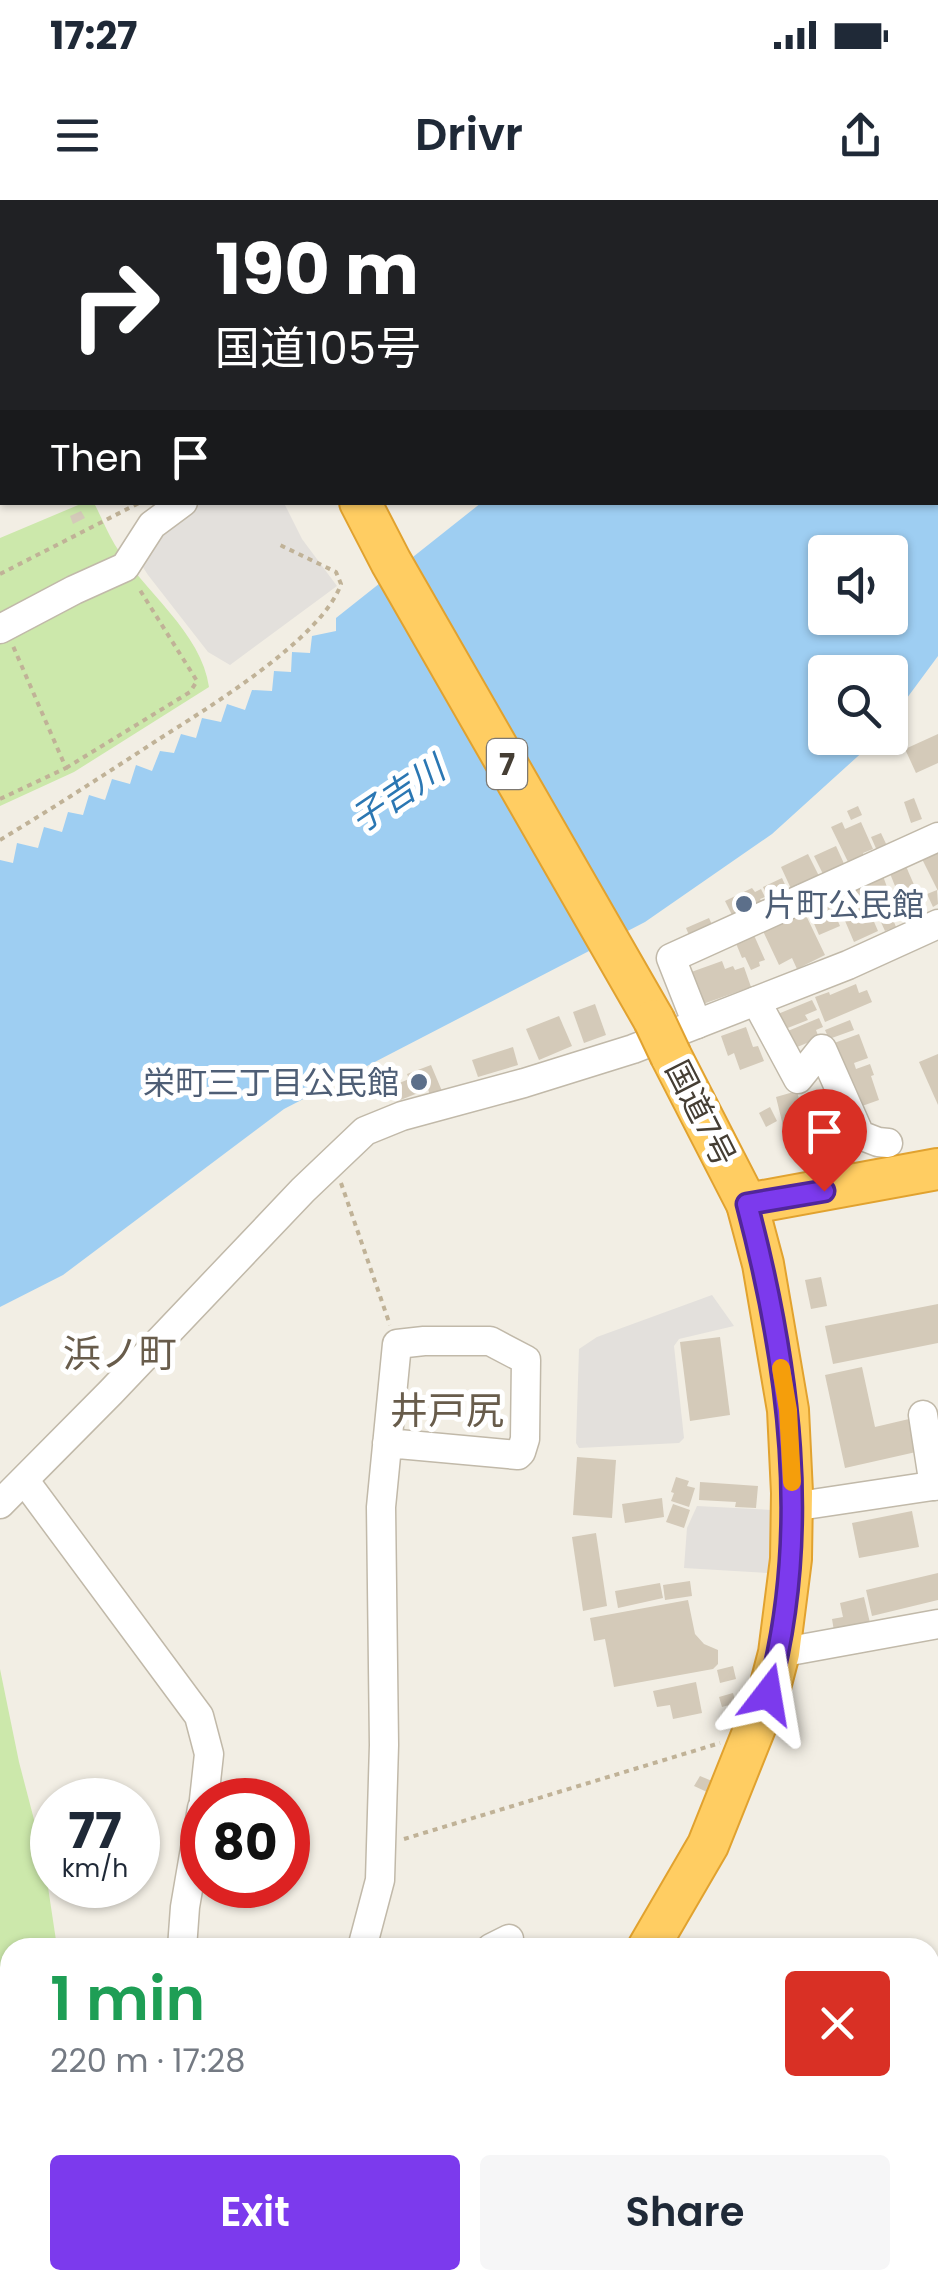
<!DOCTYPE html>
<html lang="en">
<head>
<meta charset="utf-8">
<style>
	:root { --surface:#fff; --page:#f6f6f7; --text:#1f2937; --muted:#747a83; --accent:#7c3aed }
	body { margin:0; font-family:Poppins,"Noto Sans JP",sans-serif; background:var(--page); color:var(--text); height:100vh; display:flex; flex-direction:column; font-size:38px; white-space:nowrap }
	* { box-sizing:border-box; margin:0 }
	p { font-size:32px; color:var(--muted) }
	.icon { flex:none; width:55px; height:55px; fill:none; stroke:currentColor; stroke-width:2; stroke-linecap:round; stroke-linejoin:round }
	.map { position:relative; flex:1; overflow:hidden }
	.drawer { position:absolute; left:0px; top:1738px; width:940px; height:352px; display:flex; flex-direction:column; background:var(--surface); border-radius:30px 30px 0 0; box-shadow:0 2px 8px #0004 }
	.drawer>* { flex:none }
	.top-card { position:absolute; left:0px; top:0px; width:940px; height:305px; box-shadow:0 2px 8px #0004; background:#202124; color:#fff; overflow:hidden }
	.controls { position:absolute; left:808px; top:335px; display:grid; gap:20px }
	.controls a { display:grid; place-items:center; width:100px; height:100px; border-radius:10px; background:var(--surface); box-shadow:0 2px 8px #0004; font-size:50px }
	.speed { position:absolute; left:30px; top:1578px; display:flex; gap:20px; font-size:50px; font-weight:700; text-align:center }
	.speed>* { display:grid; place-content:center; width:130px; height:130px; border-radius:50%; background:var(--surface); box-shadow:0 2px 8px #0004; line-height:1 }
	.speed small { font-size:25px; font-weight:400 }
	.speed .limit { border:15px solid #d22; background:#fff; color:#111 }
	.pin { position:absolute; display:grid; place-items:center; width:85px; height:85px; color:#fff; margin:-102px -42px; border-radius:50% 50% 50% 0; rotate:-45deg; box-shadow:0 0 10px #0007 }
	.pin .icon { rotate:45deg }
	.me { position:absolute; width:110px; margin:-55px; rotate:14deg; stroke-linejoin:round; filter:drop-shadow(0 0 8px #0008) }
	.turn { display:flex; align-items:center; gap:35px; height:210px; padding:0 50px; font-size:45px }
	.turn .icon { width:130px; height:130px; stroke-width:2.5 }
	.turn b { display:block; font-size:70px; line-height:85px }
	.then { display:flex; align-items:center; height:95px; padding:0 50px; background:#0003; gap:20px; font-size:38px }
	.round { display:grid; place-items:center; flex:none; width:105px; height:105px; border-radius:10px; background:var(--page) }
	.headline { display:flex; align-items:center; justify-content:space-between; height:170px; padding:0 50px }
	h1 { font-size:60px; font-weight:600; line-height:75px; color:#1e9e55 }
	.button { display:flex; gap:20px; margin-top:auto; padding:20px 50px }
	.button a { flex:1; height:115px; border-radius:10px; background:var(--accent); color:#fff; font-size:40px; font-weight:600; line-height:115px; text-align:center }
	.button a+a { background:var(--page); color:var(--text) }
	.status { display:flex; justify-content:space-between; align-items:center; height:70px; padding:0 50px; background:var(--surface); direction:ltr }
	.status svg { height:28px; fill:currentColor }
	header { display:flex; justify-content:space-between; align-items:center; height:130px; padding:0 50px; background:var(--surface); font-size:45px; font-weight:600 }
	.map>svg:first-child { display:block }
	.commercial { fill:#f6e5ce }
	.green { fill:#cce8ab }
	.parking { fill:#e3e0dc }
	.water { fill:#9ecef2; fill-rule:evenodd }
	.building { fill:#d4cab9 }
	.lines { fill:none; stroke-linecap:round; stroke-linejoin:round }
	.minor-casing { stroke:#c1b9a9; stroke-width:31 }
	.highway-casing { stroke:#e1a22f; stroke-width:44 }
	.path { stroke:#c0b297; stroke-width:4; stroke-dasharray:5 5; stroke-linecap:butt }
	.minor { stroke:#fff; stroke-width:28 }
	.highway { stroke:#ffcd62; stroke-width:40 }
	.highway-bridge-casing { stroke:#e1a22f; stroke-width:44; stroke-linecap:butt }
	.highway-bridge { stroke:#ffcd62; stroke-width:40 }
	.route-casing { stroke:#51269a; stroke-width:25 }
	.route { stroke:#7c3aed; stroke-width:18 }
	.slow { stroke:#f59e0b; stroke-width:18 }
	.service-dot { fill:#5c6f8a; stroke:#fff; stroke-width:4 }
	.labels { text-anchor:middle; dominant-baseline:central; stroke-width:10; stroke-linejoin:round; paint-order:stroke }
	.shield { fill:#fff; stroke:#7d7871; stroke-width:2.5 }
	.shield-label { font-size:30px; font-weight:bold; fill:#453e34 }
	.service-label { font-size:32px; fill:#4e5e75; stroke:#fff; text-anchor:start }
	.street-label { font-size:32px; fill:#453e34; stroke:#fff }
	.water-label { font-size:35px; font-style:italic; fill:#2b77b3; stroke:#fff }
	.quarter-label { font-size:38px; fill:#685c4b; stroke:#fff }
</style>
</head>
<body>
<div class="status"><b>17:27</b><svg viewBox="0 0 49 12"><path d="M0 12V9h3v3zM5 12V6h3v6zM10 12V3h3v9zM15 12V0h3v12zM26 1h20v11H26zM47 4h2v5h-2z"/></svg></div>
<header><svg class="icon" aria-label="menu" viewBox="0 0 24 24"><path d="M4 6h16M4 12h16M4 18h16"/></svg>Drivr<svg class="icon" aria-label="share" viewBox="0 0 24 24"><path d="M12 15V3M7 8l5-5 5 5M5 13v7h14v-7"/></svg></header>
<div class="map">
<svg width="938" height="2089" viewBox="0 0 938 2089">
	<rect width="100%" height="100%" fill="#f2eee4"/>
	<!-- commercial -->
	<polygon class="commercial" points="323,0 514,0 515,2 319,2"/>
	<!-- green -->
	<g class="green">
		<path d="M83 303H94C101 316 107 332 115 345 143 390 202 433 209 487L74 572 0 606V338Z"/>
		<polygon points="0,1469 19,1562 43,1654 57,1747 10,1748 10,2080 184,2080 185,2089 0,2089"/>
		<polygon points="422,2080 693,2080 683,2089 421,2089"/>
	</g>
	<!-- parking -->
	<g class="parking">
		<polygon points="187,303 284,303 302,339 337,386 230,465 208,452 148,375 129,346"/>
		<polygon points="712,1095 734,1126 679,1139 674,1146 684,1238 679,1243 579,1248 576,1243 579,1149 597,1137"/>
		<polygon points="697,1306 772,1310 768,1373 684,1368 687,1328"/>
	</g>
	<!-- water -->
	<path class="water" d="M722 0H938V456L890 521V472H825V538H878L772 634 645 722 284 909 63 1075 0 1107V660L13 663 17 643 38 648 44 627 62 632 68 612 83 615 89 595 105 600 112 579 130 584 136 565 152 571 160 551 174 553 181 534 196 538 202 518 221 522 227 504 245 510 252 490 272 491 274 471 291 472 292 452 310 453 312 436 336 431V418L481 303 938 302V2H721ZM825 352H890V418H825Z"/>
	<!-- building -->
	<g class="building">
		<polygon points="81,311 85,318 73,324 70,316"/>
		<polygon points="938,534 938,563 916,573 905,549"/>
		<polygon points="914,598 922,619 911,623 904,602"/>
		<polygon points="858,606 862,615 851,620 847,611"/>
		<polygon points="842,622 845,629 861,622 873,649 863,653 866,659 850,666 831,627"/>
		<polygon points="881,633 888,648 878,653 871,637"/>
		<polygon points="836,646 846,668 825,678 814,656"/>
		<polygon points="936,649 938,652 938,691 921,657"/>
		<polygon points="808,654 821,680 793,693 781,667"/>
		<polygon points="905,664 918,694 901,701 889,671"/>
		<polygon points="883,676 896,712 891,714 896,727 885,731 864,685"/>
		<polygon points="782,678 789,693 770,702 763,687"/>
		<polygon points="859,687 878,731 854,742 840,709 857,702 852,691"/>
		<polygon points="752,688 755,692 761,689 765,697 760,699 764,706 733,717 725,701"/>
		<polygon points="937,690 938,704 933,707 927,694"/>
		<polygon points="821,704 823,708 831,705 840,726 819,735 808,710"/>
		<polygon points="802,707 825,755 797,769 792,758 779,765 761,727"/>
		<polygon points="709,718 714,729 691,740 686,728"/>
		<polygon points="753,733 765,760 759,762 760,766 751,770 745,757 742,758 735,741"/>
		<polygon points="722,761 725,769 733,766 735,770 744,767 751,787 703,804 696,783 687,786 683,775"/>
		<polygon points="856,784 859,793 867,790 872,802 825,822 815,797 829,792 830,795"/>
		<polygon points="812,800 817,810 805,815 808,820 780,831 773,816"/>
		<polygon points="595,804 606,835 584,843 573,812"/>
		<polygon points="559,816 572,846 539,860 526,829"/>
		<polygon points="819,818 823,827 816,830 819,838 790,850 783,833"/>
		<polygon points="850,820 854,830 829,839 825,830"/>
		<polygon points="746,827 753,847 758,846 764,861 740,870 734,853 728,856 721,836"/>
		<polygon points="859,834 868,858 854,863 856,869 870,864 874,875 871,876 879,900 862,906 857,891 850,893 826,846"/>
		<polygon points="513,847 518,865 478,877 472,860"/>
		<polygon points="938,854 938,905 919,862"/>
		<polygon points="431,865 442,891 430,895 428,889 398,901 392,886 409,879 407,874"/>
		<polygon points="797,891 800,903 796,904 801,925 784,930 776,897"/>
		<polygon points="770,907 777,921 766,927 759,913"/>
		<polygon points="821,1077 827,1106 811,1109 805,1080"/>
		<polygon points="938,1104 938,1143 833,1164 825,1126"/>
		<polygon points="720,1137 730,1215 690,1221 680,1142"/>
		<polygon points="862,1167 875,1227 909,1219 916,1252 845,1268 825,1175"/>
		<polygon points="577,1257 616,1260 612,1318 573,1315"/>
		<polygon points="676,1277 689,1281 687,1286 695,1288 689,1307 671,1301 674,1293 671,1292"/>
		<polygon points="700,1282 758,1286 756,1308 735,1307 736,1302 699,1300"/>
		<polygon points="662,1298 664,1317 625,1323 622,1304"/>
		<polygon points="673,1304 690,1310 684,1328 666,1322"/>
		<polygon points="912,1311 919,1347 859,1358 852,1323"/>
		<polygon points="596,1333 607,1406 583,1411 572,1337"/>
		<polygon points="938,1373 938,1400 872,1416 866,1390"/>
		<polygon points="690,1381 692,1396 665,1400 663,1385"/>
		<polygon points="660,1383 663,1398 618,1408 615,1391"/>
		<polygon points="864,1397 870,1423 834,1431 832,1419 843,1417 840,1403"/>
		<polygon points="688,1400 695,1434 704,1444 718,1450 718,1464 713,1469 614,1487 605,1439 594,1441 590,1418"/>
		<polygon points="733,1466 736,1479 720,1483 717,1470"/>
		<polygon points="696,1482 702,1513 673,1519 670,1505 657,1507 653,1491"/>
		<polygon points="733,1493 736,1503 722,1507 719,1497"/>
		<polygon points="700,1576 712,1581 707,1592 694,1586"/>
	</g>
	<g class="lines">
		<!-- minor casing -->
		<g class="minor-casing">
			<g id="minor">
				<polyline points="85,2 86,0"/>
				<polyline points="0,219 2,217"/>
				<polyline points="0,429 74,390 125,367 152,325 183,302"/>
				<polyline points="756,801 798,879 822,849 860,935 878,942 888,943"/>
				<polyline points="697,824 671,758 938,637"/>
				<polyline points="923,1215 934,1286"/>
				<polyline points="25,1281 199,1516 209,1554 204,1600"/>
				<polyline points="0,1304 111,1192 303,990 365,931 402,916 524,883 633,849 848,765 938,724"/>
				<polyline points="792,1307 938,1285"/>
				<polyline points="779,1453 938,1424"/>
				<polyline points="182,1748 185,1707 202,1608"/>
				<polyline points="362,1748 380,1680 384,1545 381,1307 397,1144 424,1141 490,1141 526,1160 525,1239 521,1252 518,1255 387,1243"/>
				<polyline points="491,1748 509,1739"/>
				<polyline points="930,1802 938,1801"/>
				<polyline points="195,2080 196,2089"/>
				<polyline points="544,2089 553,2080"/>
			</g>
		</g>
		<!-- highway casing -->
		<g class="highway-casing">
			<g id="highway">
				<polyline points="203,0 204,2"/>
				<polyline points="360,302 391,362 654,820"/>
				<polyline points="747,1004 938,969"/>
				<polyline points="648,1748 708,1645 768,1495 779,1453 791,1359 792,1293 788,1210 763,1064 747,1004 671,856"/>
				<polyline points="347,2089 356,2080"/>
			</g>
		</g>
		<!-- path -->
		<g class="path">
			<polyline points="0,374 141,302"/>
			<polyline points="66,568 190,492 197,481 138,387"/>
			<polyline points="0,599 66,568 13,446"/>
			<path d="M0 640C53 608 104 575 156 541 206 509 322 439 341 384L336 372 280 345"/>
			<polyline points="341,983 390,1125"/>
			<polyline points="404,1639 720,1543"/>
			<polyline points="930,2011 938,2010"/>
		</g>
		<!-- minor -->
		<use href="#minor" class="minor"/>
		<!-- highway -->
		<use href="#highway" class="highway"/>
		<!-- highway-bridge casing -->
		<g class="highway-bridge-casing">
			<polyline id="highway-bridge" points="654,820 671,856"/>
		</g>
		<!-- highway-bridge -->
		<use href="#highway-bridge" class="highway-bridge"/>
	</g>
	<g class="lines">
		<!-- route casing -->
		<g class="route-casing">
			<path id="route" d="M768 1494C812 1333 789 1163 747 1004L824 991"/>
		</g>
		<!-- route -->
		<use href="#route" class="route"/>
		<!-- slow -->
		<polyline class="slow" points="781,1168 788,1210 792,1282"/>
	</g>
	<!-- markers -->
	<g class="service-dot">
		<circle cx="744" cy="704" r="10"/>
		<circle cx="419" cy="882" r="10"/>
	</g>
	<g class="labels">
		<!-- shield labels -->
		<rect class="shield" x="487" y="539" width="40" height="50" rx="8"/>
		<g class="shield-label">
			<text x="507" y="564">7</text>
		</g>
		<!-- service labels -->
		<g class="service-label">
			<text x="764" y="704">片町公民館</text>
			<text x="399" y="882" text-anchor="end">栄町三丁目公民館</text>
		</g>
		<!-- street labels -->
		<g class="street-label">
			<text transform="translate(701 913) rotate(63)">国道7号</text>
		</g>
		<!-- water labels -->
		<g class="water-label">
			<text transform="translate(397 594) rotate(-34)">子吉川</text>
		</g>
		<!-- quarter labels -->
		<g class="quarter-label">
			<text x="120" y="1153">浜ノ町</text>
			<text x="447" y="1210">井戸尻</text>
		</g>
	</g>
</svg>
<div class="controls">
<a><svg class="icon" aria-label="sound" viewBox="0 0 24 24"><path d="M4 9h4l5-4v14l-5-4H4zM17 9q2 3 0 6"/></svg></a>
<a><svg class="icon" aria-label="search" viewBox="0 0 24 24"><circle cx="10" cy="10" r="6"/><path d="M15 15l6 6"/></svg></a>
</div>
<div class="speed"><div>77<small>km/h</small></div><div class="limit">80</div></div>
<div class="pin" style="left:824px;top:991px;background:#d93025"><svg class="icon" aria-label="arrive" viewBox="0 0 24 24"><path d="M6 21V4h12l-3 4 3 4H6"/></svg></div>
<svg class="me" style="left:768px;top:1494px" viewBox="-20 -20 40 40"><path d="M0-17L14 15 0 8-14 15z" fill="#7c3aed" stroke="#fff" stroke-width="4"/></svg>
<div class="top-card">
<div class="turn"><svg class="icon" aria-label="right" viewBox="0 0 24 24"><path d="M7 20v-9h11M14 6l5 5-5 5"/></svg><div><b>190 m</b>国道105号</div></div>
<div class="then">Then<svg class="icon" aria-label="arrive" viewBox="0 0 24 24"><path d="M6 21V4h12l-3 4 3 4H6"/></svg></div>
</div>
<section class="drawer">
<div class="headline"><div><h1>1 min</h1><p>220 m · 17:28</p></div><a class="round" style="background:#d93025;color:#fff"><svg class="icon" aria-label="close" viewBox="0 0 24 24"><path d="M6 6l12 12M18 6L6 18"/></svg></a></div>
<div class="button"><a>Exit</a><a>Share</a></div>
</section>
</div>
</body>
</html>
